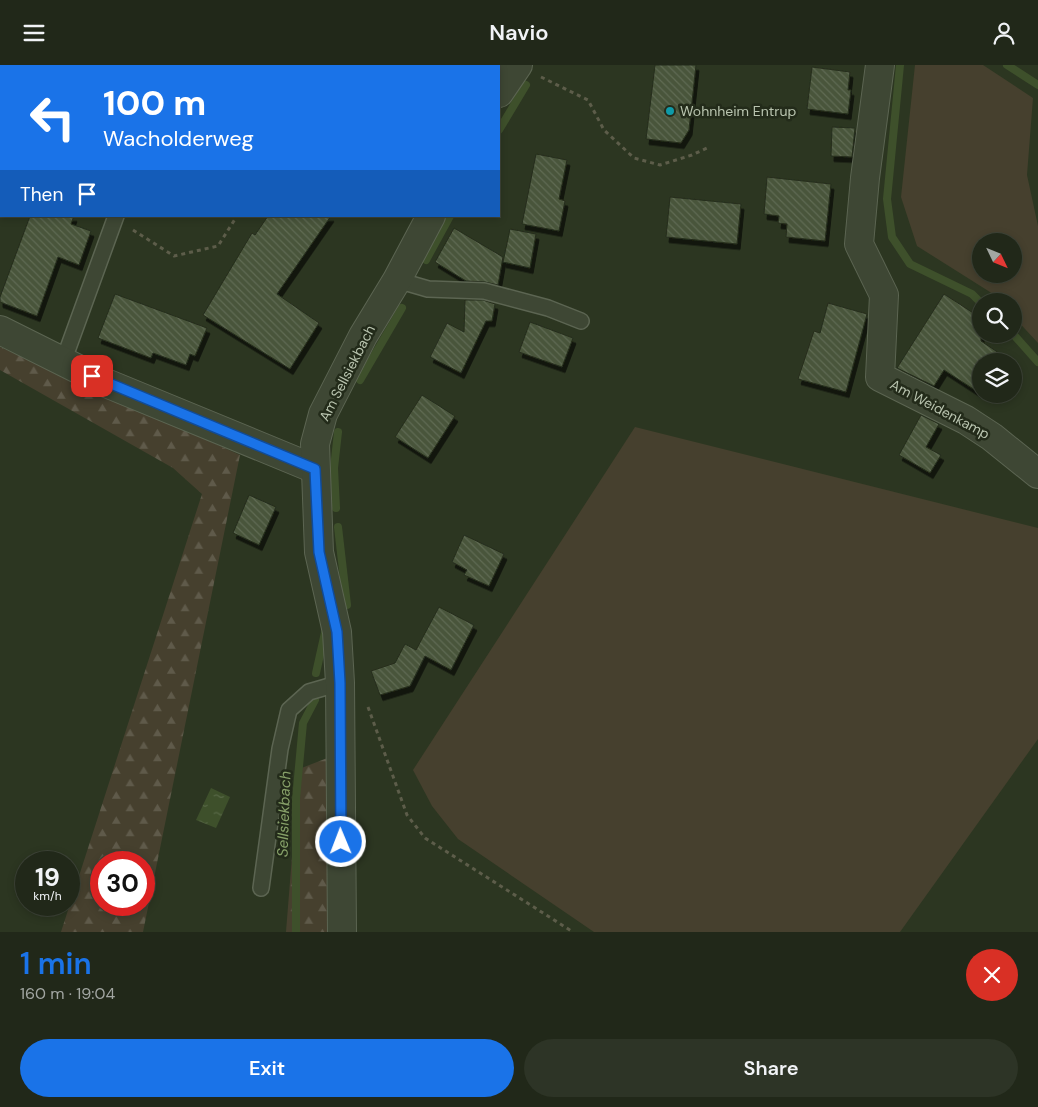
<!DOCTYPE html>
<html lang="en">
<head>
<meta charset="utf-8">
<style>
	:root { --surface:#212819; --page:#2d3426; --text:#f1f3f6; --muted:#a2a6a2; --line:#3e4438; --accent:#1a73e8 }
	body { margin:0; font-family:"DM Sans",sans-serif; background:var(--page); color:var(--text); height:100vh; display:flex; flex-direction:column; font-size:19px; white-space:nowrap }
	* { box-sizing:border-box; margin:0 }
	p { font-size:16px; color:var(--muted) }
	.icon { flex:none; width:28px; height:28px; fill:none; stroke:currentColor; stroke-width:2; stroke-linecap:round; stroke-linejoin:round }
	.map { position:relative; height:867px; overflow:hidden }
	.side { display:flex; flex-direction:column; background:var(--surface); flex:1 }
	.side>* { flex:none }
	.guide { position:absolute; left:0px; top:0px; width:500px; height:152px; box-shadow:0 2px 8px #0003,0 0 0 1px var(--line); background:#1a73e8; color:#fff; overflow:hidden }
	.needle { width:32px; rotate:133deg }
	.buttons { position:absolute; left:972px; top:168px; display:grid; gap:10px }
	.buttons a { display:grid; place-items:center; width:50px; height:50px; border-radius:50%; background:var(--surface); box-shadow:0 2px 8px #0003,0 0 0 1px var(--line); font-size:25px }
	.speed { position:absolute; left:15px; top:786px; display:flex; gap:10px; font-size:25px; font-weight:700; text-align:center }
	.speed>* { display:grid; place-content:center; width:65px; height:65px; border-radius:50%; background:var(--surface); box-shadow:0 2px 8px #0003,0 0 0 1px var(--line); line-height:1 }
	.speed small { font-size:12px; font-weight:400 }
	.speed .limit { border:8px solid #d22; background:#fff; color:#111 }
	.pin { position:absolute; display:grid; place-items:center; width:42px; height:42px; color:#fff; margin:-21px; border-radius:10px; box-shadow:0 2px 8px #0006 }
	.me { position:absolute; width:55px; margin:-28px; rotate:359deg; stroke-linejoin:round; filter:drop-shadow(0 0 4px #0008) }
	.turn { display:flex; align-items:center; gap:18px; height:105px; padding:0 20px; font-size:22px }
	.turn .icon { width:65px; height:65px; stroke-width:2.5 }
	.turn b { display:block; font-size:35px; line-height:42px }
	.then { display:flex; align-items:center; height:48px; padding:0 20px; background:#0003; gap:10px; font-size:19px }
	.round { display:grid; place-items:center; flex:none; width:52px; height:52px; border-radius:26px; background:var(--page) }
	.overview { display:flex; align-items:center; justify-content:space-between; height:85px; padding:0 20px }
	h1 { font-size:30px; font-weight:600; line-height:38px; color:var(--accent) }
	.action { display:flex; gap:10px; margin-top:auto; padding:10px 20px }
	.action a { flex:1; height:58px; border-radius:30px; background:var(--accent); color:#fff; font-size:20px; font-weight:600; line-height:58px; text-align:center }
	.action a+a { background:var(--page); color:var(--text) }
	header { display:flex; justify-content:space-between; align-items:center; height:65px; padding:0 20px; background:var(--surface); font-size:22px; font-weight:600 }
	.map>svg:first-child { display:block }
	.grass { fill:#46402e; fill-rule:evenodd }
	.forest { fill:url(#forest-firs); fill-rule:evenodd }
	.water { fill:url(#water-ripples) }
	.lines { fill:none; stroke-linecap:round; stroke-linejoin:round }
	.stream { stroke:#3e502b; stroke-width:8 }
	.building { fill:url(#building-back-hatch); stroke:#252d1c; filter:url(#shadow) }
	.service-casing { stroke:#5c6552; stroke-width:18 }
	.minor-casing { stroke:#5c6552; stroke-width:30 }
	.path { stroke:#5d5d4a; stroke-width:3; stroke-dasharray:4 4; stroke-linecap:butt }
	.service { stroke:#3e4734; stroke-width:15 }
	.minor { stroke:#3e4734; stroke-width:28 }
	.route-casing { stroke:#114b97; stroke-width:12 }
	.route { stroke:#1a73e8; stroke-width:9 }
	.culture-dot { fill:#0f9aa8; stroke:#232b1a; stroke-width:2 }
	.labels { text-anchor:middle; dominant-baseline:central; stroke-width:5; stroke-linejoin:round; paint-order:stroke }
	.poi-label { font-size:14px; fill:#b9c4af; stroke:#232b1a; text-anchor:start }
	.street-label { font-size:14px; fill:#b9c4af; stroke:#232b1a }
	.water-label { font-size:15px; font-style:italic; fill:#87a169; stroke:#232b1a }
</style>
</head>
<body>
<header><svg class="icon" aria-label="menu" viewBox="0 0 24 24"><path d="M4 6h16M4 12h16M4 18h16"/></svg>Navio<svg class="icon" aria-label="person" viewBox="0 0 24 24"><circle cx="12" cy="8" r="4"/><path d="M4 21q1-7 8-7t8 7"/></svg></header>
<div class="map">
<svg width="1038" height="867" viewBox="0 0 1038 867">
	<defs>
		<pattern id="forest-firs" width="22" height="20" patternUnits="userSpaceOnUse" patternTransform="scale(1.25)"><rect width="22" height="20" fill="#46402e"/><path d="M5 1l3.5 6h-7zM16 11l3.5 6h-7z" fill="#5f5a4a"/></pattern>
		<pattern id="water-ripples" width="26" height="14" patternUnits="userSpaceOnUse" patternTransform="scale(1.25)"><rect width="26" height="14" fill="#3e502b"/><path d="M2 4q2-2 4 0t4 0M15 11q2-2 4 0t4 0" fill="none" stroke="#586847"/></pattern>
		<pattern id="building-back-hatch" width="6" height="6" patternUnits="userSpaceOnUse" patternTransform="scale(1.25)"><rect width="6" height="6" fill="#48543a"/><path d="M-1 5l2 2M0 0l6 6M5-1l2 2" fill="none" stroke="#606b54"/></pattern>
		<filter id="shadow"><feDropShadow dx="3" dy="5.5" stdDeviation="0" flood-color="#0009"/></filter>
	</defs>
	<rect width="100%" height="100%" fill="#2c3621"/>
	<!-- grass -->
	<g class="grass">
		<path d="M915 0H983L1033 33 1027 110 1038 161V278L1014 252V236H999L990 227 917 181 901 132ZM981 176H1014V209H981Z"/>
		<polygon points="635,362 1038,463 1038,674 900,867 594,867 458,774 432,741 413,705"/>
	</g>
	<!-- forest -->
	<g class="forest">
		<path d="M0 282 240 390 143 867H61L202 429 173 403 0 305ZM101 798H144V840H101Z"/>
		<polygon points="330,692 332,867 286,867 299,704"/>
	</g>
	<!-- water -->
	<polygon class="water" points="211,723 230,732 216,763 196,755"/>
	<g class="lines">
		<!-- stream -->
		<g class="stream">
			<polyline points="900,0 887,134 892,172 910,199 972,229 981,238"/>
			<polyline points="1007,0 1038,20"/>
			<polyline points="499,65 526,20"/>
			<polyline points="426,195 450,151"/>
			<polyline points="1013,269 1038,297"/>
			<polyline points="360,315 402,243"/>
			<polyline points="336,443 334,403 338,367"/>
			<polyline points="338,462 347,540"/>
			<polyline points="316,608 326,563"/>
			<polyline points="296,867 296,734 303,658 315,635"/>
		</g>
	</g>
	<!-- building -->
	<g class="building">
		<polygon points="655,0 696,0 689,65 681,78 646,74"/>
		<polygon points="812,2 850,7 848,25 851,25 848,49 807,44"/>
		<polygon points="832,62 855,63 852,92 831,91"/>
		<polygon points="536,89 567,95 559,134 565,136 559,166 522,159"/>
		<polygon points="767,112 831,119 825,176 786,172 787,159 778,158 779,151 764,149"/>
		<polygon points="670,132 741,139 737,179 666,172"/>
		<polygon points="30,151 74,151 71,159 91,166 79,200 58,192 37,251 0,237 0,232"/>
		<polygon points="268,151 331,151 277,229 319,258 290,304 203,250 252,168 255,170"/>
		<polygon points="454,163 503,192 498,220 485,217 466,216 435,197"/>
		<polygon points="510,164 536,169 530,203 503,197"/>
		<polygon points="115,229 207,263 195,291 190,289 186,300 153,288 151,293 98,273"/>
		<polygon points="944,229 981,253 981,276 1002,290 998,296 981,296 981,323 978,327 944,305 934,321 897,303"/>
		<polygon points="465,235 483,235 495,239 492,256 486,256 461,308 430,292 447,258 464,267"/>
		<polygon points="828,238 867,249 846,327 798,314 814,266 820,268"/>
		<polygon points="530,257 573,273 562,302 519,287"/>
		<polygon points="422,330 455,351 428,393 395,372"/>
		<polygon points="921,350 939,359 926,382 941,390 930,408 899,390"/>
		<polygon points="249,430 276,442 259,480 233,468"/>
		<polygon points="464,470 504,489 489,521 464,510 467,505 452,497"/>
		<polygon points="439,542 474,560 451,605 425,591 410,621 380,630 371,606 395,598 405,579 416,585"/>
	</g>
	<g class="lines">
		<!-- service casing -->
		<g class="service-casing">
			<g id="service">
				<polyline points="169,1 170,0"/>
				<polyline points="397,215 428,224 484,226 548,243 581,256"/>
				<polyline points="63,297 116,151"/>
				<polyline points="261,823 280,684 289,645 309,627 340,618"/>
			</g>
		</g>
		<!-- minor casing -->
		<g class="minor-casing">
			<g id="minor">
				<polyline points="880,0 865,113 859,179 884,230 880,312 966,355 992,372 1038,409"/>
				<polyline points="499,28 518,0"/>
				<polyline points="0,265 106,318 315,404"/>
				<polyline points="342,867 340,618 337,567 319,487 315,379 323,349 363,271 397,215 431,151"/>
			</g>
		</g>
		<!-- path -->
		<g class="path">
			<polyline points="28,1 29,0"/>
			<polyline points="541,12 588,35 604,65 634,93 660,100 692,90 707,83"/>
			<polyline points="0,61 1,60"/>
			<polyline points="1,133 1,129"/>
			<polyline points="133,165 174,191 218,181 237,151"/>
			<polyline points="368,642 407,750 425,773 573,867"/>
		</g>
		<!-- service -->
		<use href="#service" class="service"/>
		<!-- minor -->
		<use href="#minor" class="minor"/>
	</g>
	<g class="lines">
		<!-- route casing -->
		<g class="route-casing">
			<polyline id="route" points="92,311 315,404 319,487 337,567 340,618 341,777"/>
		</g>
		<!-- route -->
		<use href="#route" class="route"/>
	</g>
	<!-- markers -->
	<circle class="culture-dot" cx="670" cy="46" r="5"/>
	<g class="labels">
		<!-- poi labels -->
		<g class="poi-label">
			<text x="680" y="46">Wohnheim Entrup</text>
		</g>
		<!-- street labels -->
		<g class="street-label">
			<text transform="translate(347 308) rotate(-63)">Am Sellsiekbach</text>
			<text transform="translate(940 344) rotate(28)">Am Weidenkamp</text>
		</g>
		<!-- water labels -->
		<g class="water-label">
			<text transform="translate(284 749) rotate(-88)">Sellsiekbach</text>
		</g>
	</g>
</svg>
<div class="buttons">
<a><svg class="needle" viewBox="-14 -14 28 28"><path d="M0-13l5 13h-10z" fill="#e53935"/><path d="M0 13l5-13h-10z" fill="#a2a6a2"/></svg></a>
<a><svg class="icon" aria-label="search" viewBox="0 0 24 24"><circle cx="10" cy="10" r="6"/><path d="M15 15l6 6"/></svg></a>
<a><svg class="icon" aria-label="layers" viewBox="0 0 24 24"><path d="M12 4l9 5-9 5-9-5zM3 14l9 5 9-5"/></svg></a>
</div>
<div class="speed"><div>19<small>km/h</small></div><div class="limit">30</div></div>
<div class="pin" style="left:92px;top:311px;background:#d93025"><svg class="icon" aria-label="arrive" viewBox="0 0 24 24"><path d="M6 21V4h12l-3 4 3 4H6"/></svg></div>
<svg class="me" style="left:341px;top:777px" viewBox="-20 -20 40 40"><circle r="17" fill="#1a73e8" stroke="#fff" stroke-width="3"/><path d="M0-11L8 9 0 5-8 9z" fill="#fff"/></svg>
<div class="guide">
<div class="turn"><svg class="icon" aria-label="left" viewBox="0 0 24 24"><path d="M17 20v-9H6M10 6l-5 5 5 5"/></svg><div><b>100 m</b>Wacholderweg</div></div>
<div class="then">Then<svg class="icon" aria-label="arrive" viewBox="0 0 24 24"><path d="M6 21V4h12l-3 4 3 4H6"/></svg></div>
</div>
</div>
<section class="side">
<div class="overview"><div><h1>1 min</h1><p>160 m · 19:04</p></div><a class="round" style="background:#d93025;color:#fff"><svg class="icon" aria-label="close" viewBox="0 0 24 24"><path d="M6 6l12 12M18 6L6 18"/></svg></a></div>
<div class="action"><a>Exit</a><a>Share</a></div>
</section>
</body>
</html>
